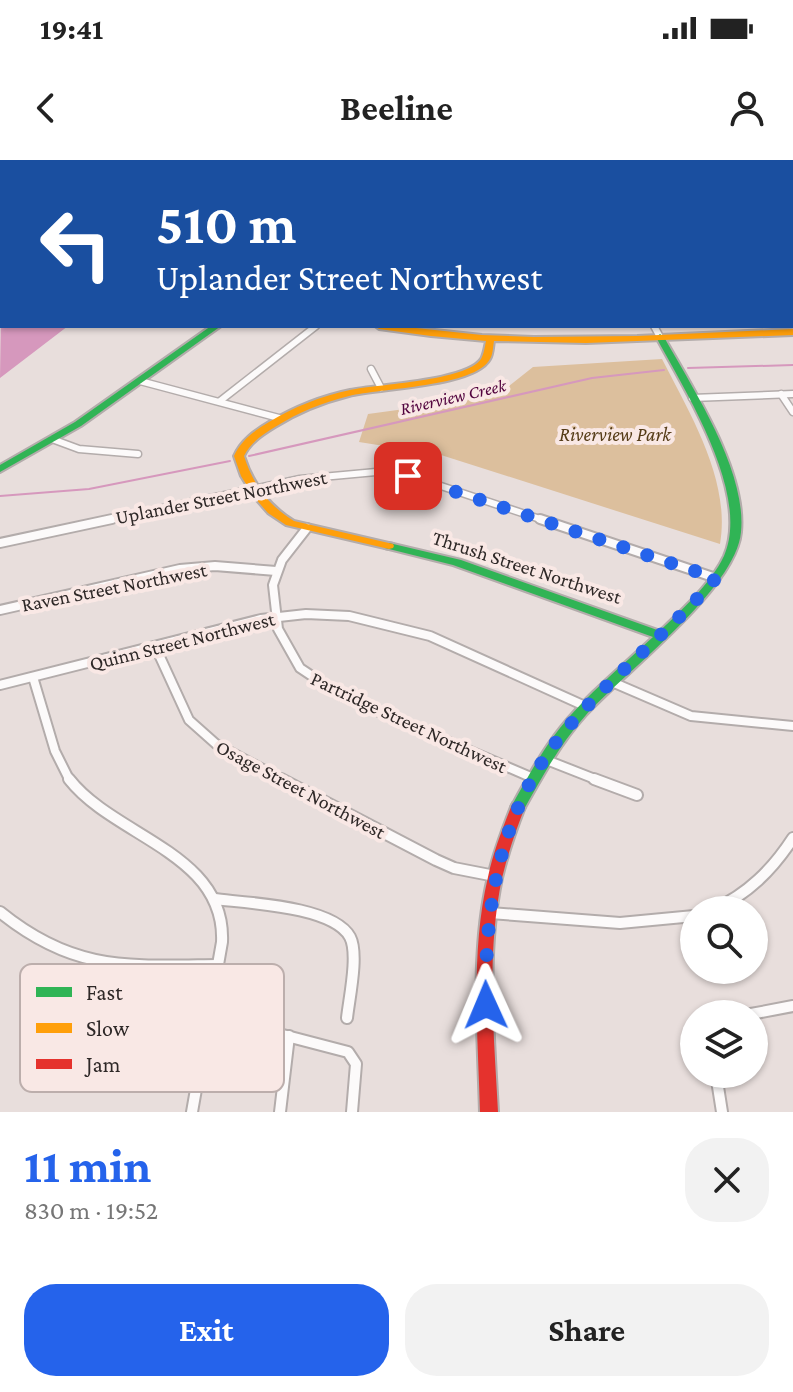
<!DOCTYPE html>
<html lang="en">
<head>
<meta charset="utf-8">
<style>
	:root { --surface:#fff; --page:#f2f2f2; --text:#222; --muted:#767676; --accent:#2563eb }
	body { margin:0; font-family:"Crimson Pro",serif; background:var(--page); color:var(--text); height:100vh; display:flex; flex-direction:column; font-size:30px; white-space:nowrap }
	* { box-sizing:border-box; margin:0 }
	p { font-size:26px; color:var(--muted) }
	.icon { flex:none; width:44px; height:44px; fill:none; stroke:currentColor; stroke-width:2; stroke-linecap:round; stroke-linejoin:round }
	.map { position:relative; height:952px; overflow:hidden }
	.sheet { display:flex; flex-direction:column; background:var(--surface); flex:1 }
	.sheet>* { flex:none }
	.banner { position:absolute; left:0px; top:0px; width:794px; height:168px; box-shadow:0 2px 6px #0004; background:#1a4fa0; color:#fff; overflow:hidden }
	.buttons { position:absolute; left:680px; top:736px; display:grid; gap:16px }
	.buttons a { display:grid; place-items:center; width:88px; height:88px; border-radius:50%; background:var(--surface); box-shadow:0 2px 6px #0004; font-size:40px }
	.pin { position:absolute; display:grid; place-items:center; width:68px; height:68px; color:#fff; margin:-34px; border-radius:16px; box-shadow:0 4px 12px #0006 }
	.me { position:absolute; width:88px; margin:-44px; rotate:359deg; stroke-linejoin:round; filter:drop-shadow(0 0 6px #0008) }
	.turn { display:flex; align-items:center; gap:28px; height:168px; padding:0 24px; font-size:36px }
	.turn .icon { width:104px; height:104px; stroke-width:2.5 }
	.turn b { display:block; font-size:56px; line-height:68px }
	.round { display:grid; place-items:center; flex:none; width:84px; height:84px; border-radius:32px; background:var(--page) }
	.head { display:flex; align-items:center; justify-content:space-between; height:136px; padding:0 24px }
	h1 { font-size:48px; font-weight:700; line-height:60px; color:var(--accent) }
	.cta { display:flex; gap:16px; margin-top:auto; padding:16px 24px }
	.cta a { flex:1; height:92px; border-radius:32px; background:var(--accent); color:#fff; font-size:32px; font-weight:700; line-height:92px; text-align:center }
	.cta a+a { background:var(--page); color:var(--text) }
	.status { display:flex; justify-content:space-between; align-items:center; height:56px; padding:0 40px; background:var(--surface); direction:ltr }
	.status svg { height:22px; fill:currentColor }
	header { display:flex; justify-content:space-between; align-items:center; height:104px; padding:0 24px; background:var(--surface); font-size:36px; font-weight:700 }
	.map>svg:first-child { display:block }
	.green { fill:#dcbf9d }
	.water { fill:#d698bd }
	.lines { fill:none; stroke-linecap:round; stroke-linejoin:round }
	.stream { stroke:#d698bd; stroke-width:2 }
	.street-far2-casing { stroke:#b3acab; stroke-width:9 }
	.street-far1-casing { stroke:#b3acab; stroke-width:12 }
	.street-casing { stroke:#b3acab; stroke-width:14 }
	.fast-casing { stroke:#b3acab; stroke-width:4 }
	.slow-casing { stroke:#b3acab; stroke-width:4 }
	.jam-casing { stroke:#b3acab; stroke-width:4 }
	.street-far2 { stroke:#fcfafa; stroke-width:6 }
	.street-far1 { stroke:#fcfafa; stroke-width:8 }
	.street { stroke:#fcfafa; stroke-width:10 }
	.fast { fill:#30b455; fill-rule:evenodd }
	.slow { fill:#ff9f0a; fill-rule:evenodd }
	.jam { fill:#e5322d; fill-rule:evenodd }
	.route { stroke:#2563eb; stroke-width:14; stroke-dasharray:0 25.2 }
	.labels { text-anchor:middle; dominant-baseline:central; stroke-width:8; stroke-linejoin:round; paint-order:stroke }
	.far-water-label { font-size:18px; font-style:italic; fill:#52033e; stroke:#f9e8e5 }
	.park-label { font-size:20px; font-style:italic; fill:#553c18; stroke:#f9e8e5 }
	.street-label { font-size:20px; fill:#2e2827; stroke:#f9e8e5 }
	.key { fill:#f9e8e5; stroke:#bcaeac; stroke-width:2 }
	.key-label { font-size:22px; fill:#2e2827 }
</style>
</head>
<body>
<div class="status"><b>19:41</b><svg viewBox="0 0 49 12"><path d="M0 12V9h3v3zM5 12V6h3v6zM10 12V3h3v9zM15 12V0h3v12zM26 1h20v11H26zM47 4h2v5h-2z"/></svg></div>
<header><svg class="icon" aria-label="back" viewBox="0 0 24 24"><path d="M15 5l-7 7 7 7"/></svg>Beeline<svg class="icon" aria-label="person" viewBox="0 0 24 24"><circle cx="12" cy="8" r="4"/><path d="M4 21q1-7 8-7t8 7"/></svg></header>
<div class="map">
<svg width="793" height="952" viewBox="0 0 793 952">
	<rect width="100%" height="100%" fill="#e8dedc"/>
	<!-- green -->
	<path class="green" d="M662 199C690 254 731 320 720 384L441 295 359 282 368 254 456 242 509 226 533 207Z"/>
	<!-- water -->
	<polygon class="water" points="2,84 2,166 68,166 0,218"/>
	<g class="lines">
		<!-- stream -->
		<g class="stream">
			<polyline points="688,208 793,205"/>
			<polyline points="249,296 592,218 664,210"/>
			<polyline points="0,336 89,329 230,301"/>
		</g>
		<!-- street-far2 casing -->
		<g class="street-far2-casing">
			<g id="street-far2">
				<polyline points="654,166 660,177"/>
				<polyline points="371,209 381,228"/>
				<polyline points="140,221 279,258"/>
				<polyline points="781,234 793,252"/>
				<polyline points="692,238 793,234"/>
				<polyline points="220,241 316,166"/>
				<polyline points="52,279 79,289 138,294"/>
				<polyline points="102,361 300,319 376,312 426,321 546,361"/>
			</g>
		</g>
		<!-- street-far1 casing -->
		<g class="street-far1-casing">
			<g id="street-far1">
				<polyline points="540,359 716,418"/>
				<polyline points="307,368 282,400 273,425 278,469 300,508 342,536 533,618"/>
				<polyline points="0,383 112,359"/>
				<polyline points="0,450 180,409 215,406 276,411"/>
				<polyline points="155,486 189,560 216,584 285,621"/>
				<polyline points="33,517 55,591 70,621"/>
				<polyline points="612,522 691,556 793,566"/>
				<polyline points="0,525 261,459 306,454 349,456 430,476 587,547"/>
				<polyline points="544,599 600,621"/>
			</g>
		</g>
		<!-- street casing -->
		<g class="street-casing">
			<g id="street">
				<path d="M69 619C114 677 226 693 222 782L192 952"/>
				<polyline points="281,619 436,700 454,708 495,716"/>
				<polyline points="594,619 637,635"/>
				<path d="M214 739C246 743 333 746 350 777 359 794 349 839 347 858"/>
				<path d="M713 750C748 734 772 710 793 678"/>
				<path d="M0 752C74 812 128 806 218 805"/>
				<polyline points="490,753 620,763 694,756"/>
				<polyline points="751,854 793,846"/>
				<polyline points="206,869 279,874 348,892 356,904 352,952"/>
				<polyline points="716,914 722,952"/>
				<polyline points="280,952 289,876"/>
			</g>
		</g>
		<!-- fast casing -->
		<g class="fast-casing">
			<g id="fast">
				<polygon points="481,0 489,0 487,2 479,2"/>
				<polygon points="211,166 221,166 81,266 0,312 0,305 75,262"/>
				<path d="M660 174 664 177C693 229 747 311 741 372 736 429 625 512 586 555 560 584 542 617 523 651L518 652 513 651 511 647C526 620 541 592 560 568 587 534 622 506 653 477L453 405 385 388 384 386 389 383 461 400 660 471C682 449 710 425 724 396 751 334 685 231 656 177Z"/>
			</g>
		</g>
		<!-- slow casing -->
		<g class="slow-casing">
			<g id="slow">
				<polygon points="0,0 10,0 0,4"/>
				<path d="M375 166H397L482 175 534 177 637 176 793 169V175L586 183 494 181C493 186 493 195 490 199 475 227 380 228 349 236 321 243 299 252 275 267 262 275 250 283 244 296 253 324 268 345 294 361L393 384 394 386 393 388 389 389 286 365 268 353 254 337 241 316 234 296C241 280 254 271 269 262 294 247 321 236 350 230 378 224 466 221 481 199 484 194 485 186 486 181L431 176 379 169Z"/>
			</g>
		</g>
		<!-- jam casing -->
		<g class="jam-casing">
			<path id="jam" d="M518 642 523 643 525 647C516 670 508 693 502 718 486 794 494 875 498 952H480C478 875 470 793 488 717 493 693 502 670 511 647L513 643Z"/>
		</g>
		<!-- street-far2 -->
		<use href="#street-far2" class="street-far2"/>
		<!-- street-far1 -->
		<use href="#street-far1" class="street-far1"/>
		<!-- street -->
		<use href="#street" class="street"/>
		<!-- fast -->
		<use href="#fast" class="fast"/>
		<!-- slow -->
		<use href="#slow" class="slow"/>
		<!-- jam -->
		<use href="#jam" class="jam"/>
	</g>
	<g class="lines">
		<!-- route -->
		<path class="route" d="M408 316 716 418C671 470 615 513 570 565 501 644 484 743 486 845"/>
	</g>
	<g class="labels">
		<!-- far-water labels -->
		<g class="far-water-label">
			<text transform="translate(453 237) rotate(-13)">Riverview Creek</text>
		</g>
		<!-- park labels -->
		<g class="park-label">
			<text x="615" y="274">Riverview Park</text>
		</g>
		<!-- street labels -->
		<g class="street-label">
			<text transform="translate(221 337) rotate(-11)">Uplander Street Northwest</text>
			<text transform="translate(527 407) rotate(18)">Thrush Street Northwest</text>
			<text transform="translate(114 427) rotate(-11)">Raven Street Northwest</text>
			<text transform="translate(182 481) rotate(-14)">Quinn Street Northwest</text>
			<text transform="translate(409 562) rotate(25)">Partridge Street Northwest</text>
			<text transform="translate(301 629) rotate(28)">Osage Street Northwest</text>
		</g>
	</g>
	<!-- legend -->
	<rect x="20" y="804" width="264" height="128" rx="12" class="key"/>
	<rect x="36" y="827" width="36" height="10" fill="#30b455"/>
	<rect x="36" y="863" width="36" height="10" fill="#ff9f0a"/>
	<rect x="36" y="899" width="36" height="10" fill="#e5322d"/>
	<g class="key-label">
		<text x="86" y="840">Fast</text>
		<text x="86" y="876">Slow</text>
		<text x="86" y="912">Jam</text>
	</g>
</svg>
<div class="buttons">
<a><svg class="icon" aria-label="search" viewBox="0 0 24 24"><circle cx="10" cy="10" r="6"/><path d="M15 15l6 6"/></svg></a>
<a><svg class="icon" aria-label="layers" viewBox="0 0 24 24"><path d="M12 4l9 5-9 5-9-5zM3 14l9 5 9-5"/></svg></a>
</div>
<div class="pin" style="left:408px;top:316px;background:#d93025"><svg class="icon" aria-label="arrive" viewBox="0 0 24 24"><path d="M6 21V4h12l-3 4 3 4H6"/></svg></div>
<svg class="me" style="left:486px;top:845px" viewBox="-20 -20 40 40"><path d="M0-17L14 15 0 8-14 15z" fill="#2563eb" stroke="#fff" stroke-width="4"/></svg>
<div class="banner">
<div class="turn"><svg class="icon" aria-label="left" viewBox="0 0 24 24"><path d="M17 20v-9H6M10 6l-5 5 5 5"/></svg><div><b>510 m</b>Uplander Street Northwest</div></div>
</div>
</div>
<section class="sheet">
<div class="head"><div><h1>11 min</h1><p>830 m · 19:52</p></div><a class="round"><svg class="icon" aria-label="close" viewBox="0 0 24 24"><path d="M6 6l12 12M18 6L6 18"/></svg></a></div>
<div class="cta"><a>Exit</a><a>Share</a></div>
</section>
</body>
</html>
